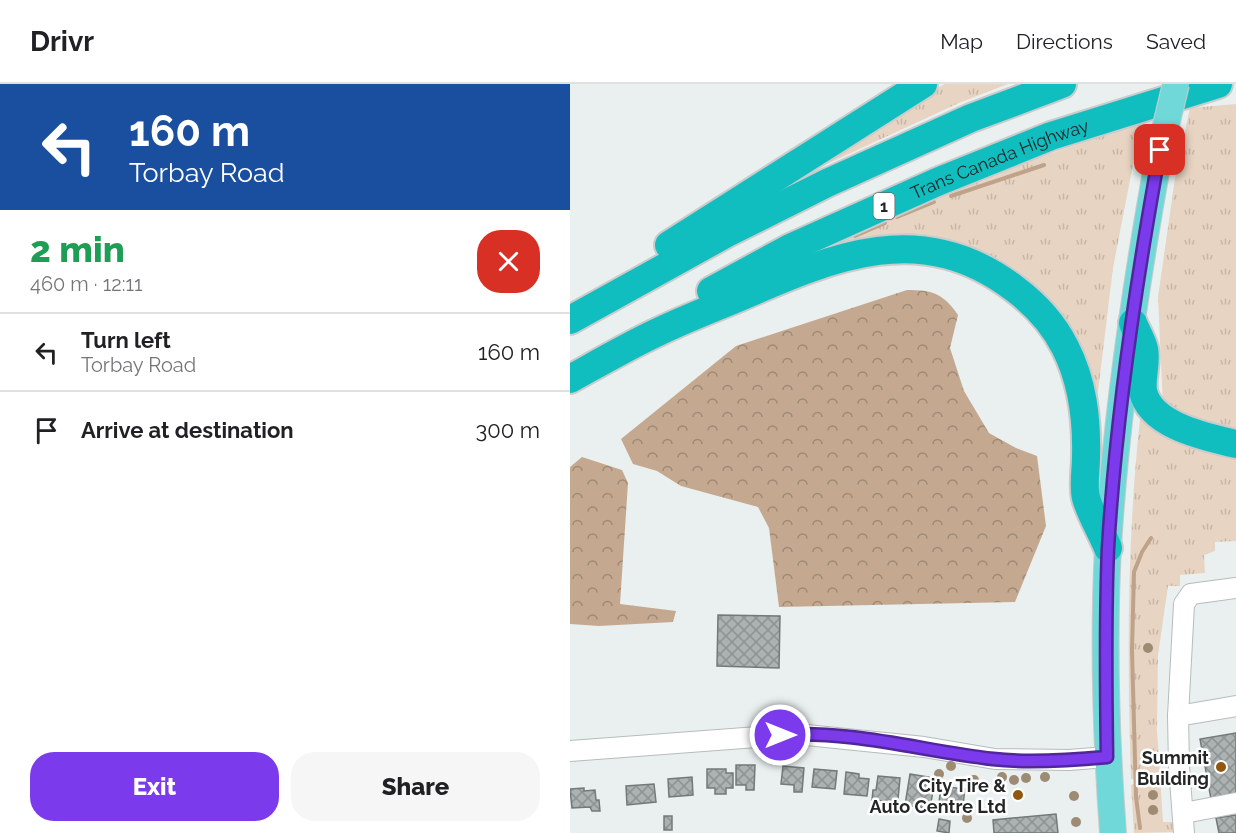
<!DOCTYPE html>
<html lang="en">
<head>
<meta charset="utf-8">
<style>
	:root { --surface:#fff; --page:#f6f6f6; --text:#202124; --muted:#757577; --line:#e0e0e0; --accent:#7c3aed }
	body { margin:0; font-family:Raleway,sans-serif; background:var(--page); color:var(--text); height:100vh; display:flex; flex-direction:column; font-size:22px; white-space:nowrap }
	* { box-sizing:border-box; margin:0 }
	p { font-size:20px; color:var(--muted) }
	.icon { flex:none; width:33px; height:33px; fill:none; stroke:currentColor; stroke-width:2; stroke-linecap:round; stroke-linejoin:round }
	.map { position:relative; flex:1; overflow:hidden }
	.panel { display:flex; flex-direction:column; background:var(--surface); width:570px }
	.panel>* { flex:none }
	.guide { background:#1a4fa0; color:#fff; overflow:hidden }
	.pin { position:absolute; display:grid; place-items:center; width:51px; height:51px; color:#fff; margin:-26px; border-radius:12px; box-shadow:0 3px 9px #0006 }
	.me { position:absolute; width:66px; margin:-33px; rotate:90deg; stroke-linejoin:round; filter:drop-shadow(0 0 4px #0008) }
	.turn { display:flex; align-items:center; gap:21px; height:126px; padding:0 30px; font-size:27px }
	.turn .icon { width:78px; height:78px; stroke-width:2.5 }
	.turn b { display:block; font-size:42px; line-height:51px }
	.round { display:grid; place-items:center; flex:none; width:63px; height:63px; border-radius:24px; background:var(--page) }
	.head { display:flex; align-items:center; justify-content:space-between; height:102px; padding:0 30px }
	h1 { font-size:36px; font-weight:800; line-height:45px; color:#1e9e55 }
	.primary-button { display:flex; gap:12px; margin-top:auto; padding:12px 30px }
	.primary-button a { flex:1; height:69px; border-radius:24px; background:var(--accent); color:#fff; font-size:24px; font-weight:800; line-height:69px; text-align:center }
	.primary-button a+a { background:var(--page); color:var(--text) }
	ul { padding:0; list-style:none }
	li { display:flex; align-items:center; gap:18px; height:78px; padding:0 30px; border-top:2px solid var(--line) }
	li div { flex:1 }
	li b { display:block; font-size:22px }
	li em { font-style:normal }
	header { display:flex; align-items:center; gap:36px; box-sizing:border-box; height:84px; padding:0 30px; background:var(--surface); border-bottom:2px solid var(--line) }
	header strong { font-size:28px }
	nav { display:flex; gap:33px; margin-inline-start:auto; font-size:21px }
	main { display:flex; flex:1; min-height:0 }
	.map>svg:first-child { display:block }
	.grass { fill:url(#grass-tufts) }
	.forest { fill:url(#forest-crowns) }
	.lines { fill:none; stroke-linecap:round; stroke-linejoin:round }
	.stream { stroke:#bea38a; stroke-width:4 }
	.building { fill:url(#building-cross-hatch); stroke:#737979; stroke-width:1.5 }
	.minor-casing { stroke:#b6bcbc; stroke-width:22 }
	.major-casing { stroke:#cacbcb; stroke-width:28 }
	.highway-casing { stroke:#cacbcb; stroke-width:32 }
	.minor { stroke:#fff; stroke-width:20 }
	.major { stroke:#70d8d9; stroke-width:26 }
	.highway { stroke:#11bebf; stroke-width:28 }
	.major-bridge-casing { stroke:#cacbcb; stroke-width:28; stroke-linecap:butt }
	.major-bridge { stroke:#70d8d9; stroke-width:26 }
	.tree { fill:#9e8b73 }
	.route-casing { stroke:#51269a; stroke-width:15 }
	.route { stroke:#7c3aed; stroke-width:10 }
	.poi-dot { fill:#905710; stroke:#fff; stroke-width:2 }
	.labels { text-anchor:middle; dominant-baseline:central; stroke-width:5; stroke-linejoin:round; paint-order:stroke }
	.shield { fill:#fff; stroke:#666767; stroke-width:1.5 }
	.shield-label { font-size:16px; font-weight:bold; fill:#242626 }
	.street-label { font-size:18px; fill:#242626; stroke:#fff }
	.poi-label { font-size:18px; font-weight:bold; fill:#242626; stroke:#fff; text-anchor:end }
</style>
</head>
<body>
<header>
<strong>Drivr</strong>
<nav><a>Map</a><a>Directions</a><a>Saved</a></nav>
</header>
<main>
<section class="panel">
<div class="guide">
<div class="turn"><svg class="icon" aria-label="left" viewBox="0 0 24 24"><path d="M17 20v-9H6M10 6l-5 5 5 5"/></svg><div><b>160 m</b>Torbay Road</div></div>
</div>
<div class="head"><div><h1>2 min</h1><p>460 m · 12:11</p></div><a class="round" style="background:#d93025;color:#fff"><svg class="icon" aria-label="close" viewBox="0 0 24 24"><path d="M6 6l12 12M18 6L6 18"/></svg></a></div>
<ul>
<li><svg class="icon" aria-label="left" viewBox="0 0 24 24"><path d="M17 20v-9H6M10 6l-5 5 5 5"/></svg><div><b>Turn left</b><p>Torbay Road</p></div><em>160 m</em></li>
<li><svg class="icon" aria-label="arrive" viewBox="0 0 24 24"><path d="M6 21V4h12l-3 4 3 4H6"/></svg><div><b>Arrive at destination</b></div><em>300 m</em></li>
</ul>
<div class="primary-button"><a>Exit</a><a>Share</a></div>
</section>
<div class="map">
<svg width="666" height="749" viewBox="0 0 666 749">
	<defs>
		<pattern id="grass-tufts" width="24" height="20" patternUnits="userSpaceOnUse" patternTransform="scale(1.5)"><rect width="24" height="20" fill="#e8d4c2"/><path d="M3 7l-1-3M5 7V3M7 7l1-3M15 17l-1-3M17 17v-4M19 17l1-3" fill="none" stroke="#c7b6a7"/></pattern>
		<pattern id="forest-crowns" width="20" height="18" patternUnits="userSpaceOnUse" patternTransform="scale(1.5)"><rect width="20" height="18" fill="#c4a990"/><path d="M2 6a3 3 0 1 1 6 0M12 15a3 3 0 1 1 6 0" fill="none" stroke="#9f8975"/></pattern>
		<pattern id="building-cross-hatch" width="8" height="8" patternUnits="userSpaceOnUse" patternTransform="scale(1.5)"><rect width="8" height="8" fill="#acb2b2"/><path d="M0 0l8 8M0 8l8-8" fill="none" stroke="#8c9191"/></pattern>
	</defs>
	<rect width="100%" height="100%" fill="#eaf0f0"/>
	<!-- grass -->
	<g class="grass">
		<polygon points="375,0 438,0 389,19 192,110 333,21"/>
		<polygon points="666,20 666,351 593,322 588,213 605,94 620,24"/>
		<polygon points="571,39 543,184 524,340 516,298 417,178 224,180 321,132 435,85"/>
		<path d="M573 332 666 367V457L645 458V467L634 471 635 489 610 491V502H598L588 571 587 646 593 738H604L605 748 564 749 561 701 564 700V695H561C557 573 557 456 570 335Z"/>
	</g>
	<!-- forest -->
	<g class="forest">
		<path d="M337 206C362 206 373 209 388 231L380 264 394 307 419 349 446 364 467 372 476 442 445 518 209 523 199 444 188 423 111 402 87 387 63 380 51 355 166 262Z"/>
		<polygon points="12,373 52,386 58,399 50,520 106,527 103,538 29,542 0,540 0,383"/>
	</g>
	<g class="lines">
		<!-- stream -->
		<g class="stream">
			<polyline points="381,112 474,81"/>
			<polyline points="327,133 364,118"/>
			<polyline points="285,152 315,139"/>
			<polyline points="570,744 566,713 562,566 564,488 572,468 581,454"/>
		</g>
	</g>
	<!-- building -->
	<g class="building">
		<polygon points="148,531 210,532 209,584 147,582"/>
		<polygon points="666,649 666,711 641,715 630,655"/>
		<polygon points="166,681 185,681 184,706 176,706 176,701 166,701"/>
		<polygon points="213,682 234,684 232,708 224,708 224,701 211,700"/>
		<polygon points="137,685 156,685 156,689 163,689 163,704 156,704 156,710 145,710 145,704 137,704"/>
		<polygon points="244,685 267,687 265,705 242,703"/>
		<polygon points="276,688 289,690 289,694 299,695 297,712 274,710"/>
		<polygon points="340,690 365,694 360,725 335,721"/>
		<polygon points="308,692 330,694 327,726 315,725 315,717 302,716 303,706 306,706"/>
		<polygon points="122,693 123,711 99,713 98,695"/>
		<polygon points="84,700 86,718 57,721 56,702"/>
		<polygon points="377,703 395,705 392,728 374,726 375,720 369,719 370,710 376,710"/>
		<polygon points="14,704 14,707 25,706 26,716 29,716 30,727 22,727 20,723 2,724 0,705"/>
		<polygon points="486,730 488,749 424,749 423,736"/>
		<polygon points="666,731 666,749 649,749 646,734"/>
		<rect x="94" y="732" width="8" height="14"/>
		<polygon points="369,735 380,737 379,749 367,747"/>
	</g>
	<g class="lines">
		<!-- minor casing -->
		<g class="minor-casing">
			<g id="minor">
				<polyline points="608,632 666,622"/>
				<polyline points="0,667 227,650 354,663 425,675 499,676 537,673"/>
				<polyline points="614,729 666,719"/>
				<polyline points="614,749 609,682 608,632 614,520 621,510 666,504"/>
			</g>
		</g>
		<!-- major casing -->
		<g class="major-casing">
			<path id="major" d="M543 749C536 654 533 558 538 463 546 330 566 197 590 66"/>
		</g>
		<!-- highway casing -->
		<g class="highway-casing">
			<g id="highway">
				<polyline points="99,161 353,0"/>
				<path id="s1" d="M141 207 220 164 367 98 481 52 648 0"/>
				<polyline points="0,236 157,149 257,99 401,34 492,0"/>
				<path d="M563 239C566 247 572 256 574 265 577 278 571 293 573 307 580 342 637 353 666 360"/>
				<path d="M0 295C29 279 58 262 88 248 113 236 138 226 163 216 260 174 350 132 445 205 465 220 484 241 495 263 513 298 517 335 516 373 516 386 513 402 516 414 520 429 532 449 538 464"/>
			</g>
		</g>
		<!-- minor -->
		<use href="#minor" class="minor"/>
		<!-- major -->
		<use href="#major" class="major"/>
		<!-- highway -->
		<use href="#highway" class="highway"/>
		<!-- major-bridge casing -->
		<g class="major-bridge-casing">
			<polyline id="major-bridge" points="590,66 606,0"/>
		</g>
		<!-- major-bridge -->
		<use href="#major-bridge" class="major-bridge"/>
	</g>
	<!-- trees -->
	<g class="tree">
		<circle cx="578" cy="564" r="5"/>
		<circle cx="381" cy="682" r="5"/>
		<circle cx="369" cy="690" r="5"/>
		<circle cx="432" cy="693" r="5"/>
		<circle cx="475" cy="693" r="5"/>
		<circle cx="456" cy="694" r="5"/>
		<circle cx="404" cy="696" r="5"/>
		<circle cx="444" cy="696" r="5"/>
		<circle cx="583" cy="711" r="5"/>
		<circle cx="504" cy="712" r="5"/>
		<circle cx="583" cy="726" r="5"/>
		<circle cx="397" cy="734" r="5"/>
		<circle cx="506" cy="738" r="5"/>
	</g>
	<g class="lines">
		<!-- route casing -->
		<g class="route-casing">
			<path id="route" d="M210 651C282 646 353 667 423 675 457 679 503 676 537 673 536 604 535 534 538 464 546 330 566 197 590 66"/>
		</g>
		<!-- route -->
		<use href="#route" class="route"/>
	</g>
	<!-- markers -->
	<g class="poi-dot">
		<circle cx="651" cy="683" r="6"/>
		<circle cx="448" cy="711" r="6"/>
	</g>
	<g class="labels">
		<!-- shield labels -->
		<rect class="shield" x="303.5" y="109" width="21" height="26" rx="4.5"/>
		<g class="shield-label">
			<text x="314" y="122">1</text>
		</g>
		<!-- street labels -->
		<g class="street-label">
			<text stroke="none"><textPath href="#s1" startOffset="318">Trans Canada Highway</textPath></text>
		</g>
		<!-- poi labels -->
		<g class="poi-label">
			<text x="639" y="673">Summit<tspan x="639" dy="21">Building</tspan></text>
			<text x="436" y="701">City Tire &amp;<tspan x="436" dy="21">Auto Centre Ltd</tspan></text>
		</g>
	</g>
</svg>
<div class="pin" style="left:590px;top:66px;background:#d93025"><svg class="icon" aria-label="arrive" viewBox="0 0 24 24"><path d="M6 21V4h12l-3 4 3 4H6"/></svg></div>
<svg class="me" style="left:210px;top:651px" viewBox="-20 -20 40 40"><circle r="17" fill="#7c3aed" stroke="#fff" stroke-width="3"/><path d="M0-11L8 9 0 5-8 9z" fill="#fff"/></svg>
</div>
</main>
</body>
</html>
